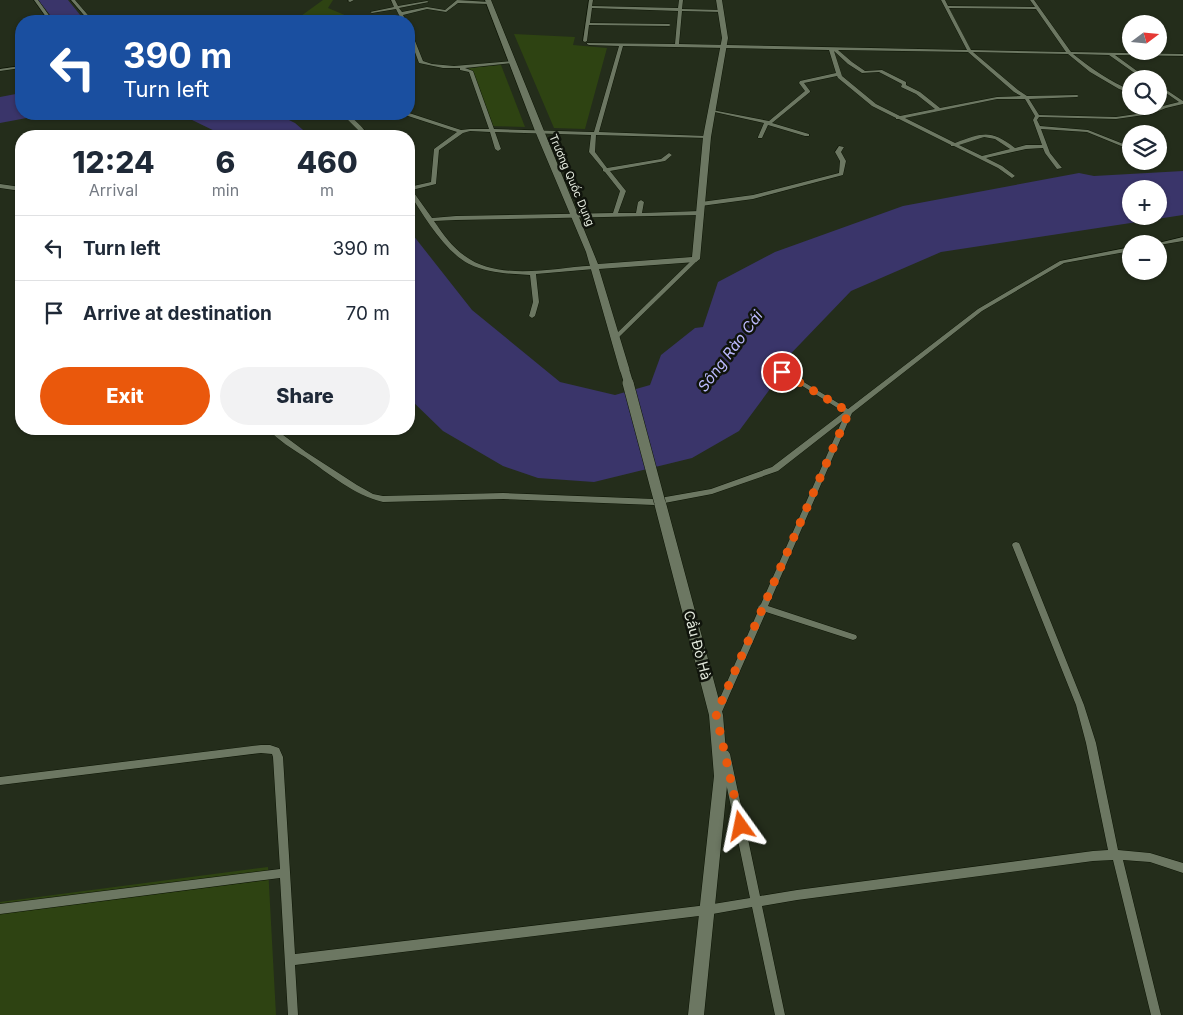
<!DOCTYPE html>
<html lang="en">
<head>
<meta charset="utf-8">
<style>
	:root { --surface:#fff; --page:#f2f2f3; --text:#1f2937; --muted:#747a83; --line:#e0e1e3; --accent:#ea580c }
	body { margin:0; font-family:Inter,sans-serif; background:var(--page); color:var(--text); height:100vh; display:flex; flex-direction:column; font-size:19px; white-space:nowrap }
	* { box-sizing:border-box; margin:0 }
	p { font-size:16px; color:var(--muted) }
	.icon { flex:none; width:28px; height:28px; fill:none; stroke:currentColor; stroke-width:2; stroke-linecap:round; stroke-linejoin:round }
	.map { position:relative; flex:1; overflow:hidden }
	.panel { position:absolute; left:15px; top:130px; width:400px; height:305px; display:flex; flex-direction:column; background:var(--surface); border-radius:20px; box-shadow:0 1px 4px #0004 }
	.panel>* { flex:none }
	.banner { position:absolute; left:15px; top:15px; width:400px; height:105px; border-radius:20px; box-shadow:0 1px 4px #0004; background:#1a4fa0; color:#fff; overflow:hidden }
	.needle { width:32px; rotate:74deg }
	.fabs { position:absolute; left:1122px; top:15px; display:grid; gap:10px }
	.fabs a { display:grid; place-items:center; width:45px; height:45px; border-radius:50%; background:var(--surface); box-shadow:0 1px 4px #0004; font-size:25px }
	.pin { position:absolute; display:grid; place-items:center; width:42px; height:42px; color:#fff; margin:-21px; border:2px solid #fff; border-radius:50%; box-shadow:0 1px 5px #0007 }
	.me { position:absolute; width:55px; margin:-28px; rotate:348deg; stroke-linejoin:round; filter:drop-shadow(0 0 4px #0008) }
	.turn { display:flex; align-items:center; gap:18px; height:105px; padding:0 25px; font-size:22px }
	.turn .icon { width:65px; height:65px; stroke-width:2.5 }
	.turn b { display:block; font-size:35px; line-height:42px }
	.eta { display:flex; justify-content:space-evenly; align-items:center; height:85px; text-align:center }
	.eta b { font-size:30px; font-weight:800; line-height:35px }
	.cta { display:flex; gap:10px; margin-top:auto; padding:10px 25px }
	.cta a { flex:1; height:58px; border-radius:30px; background:var(--accent); color:#fff; font-size:20px; font-weight:800; line-height:58px; text-align:center }
	.cta a+a { background:var(--page); color:var(--text) }
	ul { padding:0; list-style:none }
	li { display:flex; align-items:center; gap:15px; height:65px; padding:0 25px; border-top:1px solid var(--line) }
	li div { flex:1 }
	li b { display:block; font-size:19px }
	li em { font-style:normal }
	.map>svg:first-child { display:block }
	.green { fill:#2e4312 }
	.water { fill:#3a356a; fill-rule:evenodd }
	.lines { fill:none; stroke-linecap:round; stroke-linejoin:round }
	.street-casing { stroke:#0d1505; stroke-width:1 }
	.secondary-casing { stroke:#0d1505; stroke-width:1 }
	.street { fill:#6c7762; fill-rule:evenodd }
	.secondary { fill:#6c7762; fill-rule:evenodd }
	.secondary-bridge-far1-casing { stroke:#0d1505; stroke-width:10; stroke-linecap:butt }
	.secondary-bridge-casing { stroke:#0d1505; stroke-width:12; stroke-linecap:butt }
	.secondary-bridge-far1 { stroke:#6c7762; stroke-width:9 }
	.secondary-bridge { stroke:#6c7762; stroke-width:11 }
	.route { stroke:#ea580c; stroke-width:9; stroke-dasharray:0 16.2 }
	.labels { text-anchor:middle; dominant-baseline:central; stroke-width:5; stroke-linejoin:round; paint-order:stroke }
	.far-street-label { font-size:11px; fill:#e4eade; stroke:#10140c }
	.street-label { font-size:14px; fill:#e4eade; stroke:#10140c }
	.water-label { font-size:15px; font-style:italic; fill:#bbb9fd; stroke:#10140c }
</style>
</head>
<body>
<div class="map">
<svg width="1183" height="1015" viewBox="0 0 1183 1015">
	<rect width="100%" height="100%" fill="#242d1b"/>
	<!-- green -->
	<g class="green">
		<polygon points="323,0 333,0 328,8 359,21 308,21 305,20 294,21"/>
		<polygon points="514,34 575,37 573,45 607,48 585,129 554,128"/>
		<polygon points="501,65 525,127 488,126 469,68"/>
		<polygon points="268,867 276,1015 0,1015 0,902"/>
	</g>
	<!-- water -->
	<g class="water">
		<polygon points="38,0 68,0 85,21 55,21"/>
		<polygon points="21,93 21,114 48,114 0,123 0,97"/>
		<polygon points="160,114 277,114 295,123 310,136 225,136 190,119"/>
		<path d="M1183 171V215L941 252 851 291 777 368 775 376 784 387 770 389 739 431 692 458 594 482 538 478 503 466 443 431 409 398V230L472 310 560 382 615 395 650 385 661 355 695 328 703 327 718 282 775 252 903 206 1079 173 1094 176ZM1131 189H1159V216H1131Z"/>
	</g>
	<g class="lines">
		<!-- street casing -->
		<g class="street-casing">
			<g id="street">
				<polygon points="34,0 38,0 53,21 49,21"/>
				<polygon points="71,0 75,0 93,21 89,21"/>
				<polygon points="349,0 354,0 350,2 348,1"/>
				<polygon points="391,0 395,0 398,6 427,1 429,2 399,8 402,12 427,7 445,10 457,0 489,2 491,3 489,4 458,3 446,12 427,9 403,15 406,21 402,21 396,9 372,13 370,12 394,7"/>
				<path d="M589 0H593L592 6 678 8 679 0H683L682 9 722 10V12H721L682 11 679 44 967 50 941 0H945L948 6 1035 7 1030 0H1034L1071 52 1183 54V56L1115 55 1148 79H1143L1109 55 1073 54C1091 68 1110 82 1131 90V93L1119 89 1090 72 1068 54 973 52 1018 90 1027 96 1077 95 1079 96 1077 97 1029 99 1039 115 1116 117 1150 112 1163 106 1179 102 1159 88V85L1183 101V104L1166 108 1151 114 1116 119 1039 117 1037 120 1040 126 1088 130 1131 147V150L1087 132 1041 129 1050 153 1062 168 1057 169 1045 153 1043 148 1026 149 986 158 1002 166 1014 175 1015 176 1012 178 998 168 954 146H951V145L899 119H896V118L872 106 838 78 837 76 804 83 810 91V92L772 123 809 134V136H805L768 125 762 138H758V137L764 123 710 111 712 110 769 121 805 91 799 83 800 81 836 73 829 50 623 46 599 132 707 136 709 137 707 138 596 135 595 152 607 168 661 159 669 153 672 155 665 161 610 171 626 191 618 213H636L638 202 641 200 644 202 642 213 700 211 703 213 700 215 456 220 434 221C443 234 452 247 465 256 490 275 528 272 558 269 570 268 584 265 596 266V268L594 269 536 274 539 302 535 316 532 318 529 316 533 302 530 275C509 274 488 273 469 264 444 251 424 216 409 193V187L431 182 434 149 457 132 405 115V114L409 113 461 130 470 129H489L469 72 460 70V68H443L419 63 409 36V30L411 31 423 61 432 64 454 66 514 61V63H512L465 68 473 71 494 129 592 132H594L619 46 589 45 587 44V43L675 44 678 11 592 8 590 23 669 24 671 25 669 26 589 25 587 41 585 42 583 41ZM949 8 1036 9 1066 52 971 50ZM838 50 968 52 1014 92 1021 96 997 97 940 108 920 92 906 85V82L882 70 865 71 852 62ZM834 51 848 64 862 73 879 72 902 84 901 87 916 94 935 109 900 116 876 104 842 76ZM997 99H1025L1035 116 1033 120 1042 145H1026L1015 148C990 129 983 133 955 143L905 118ZM470 131 490 132 495 149 498 151 501 149 495 132 591 135 589 152 603 169V171L605 172 620 191 613 213 456 216 432 218 412 190 436 184 439 150 463 133ZM984 137 995 139 1010 149 982 156 959 145Z"/>
				<polygon points="19,48 21,48 21,51 19,50"/>
				<polygon points="21,66 21,68 0,71 0,69"/>
				<path d="M340 114C352 114 363 128 369 136H364L347 119Z"/>
				<polygon points="839,146 844,147 841,152 846,161 843,175 753,199 701,206 698,204 701,202 753,195 839,173 840,161 835,152"/>
				<polygon points="0,184 21,187 21,191 0,188"/>
				<polygon points="1183,237 1183,241 1159,245 1159,244 1154,244"/>
				<path d="M1131 247V251L1064 263 982 311 852 413 768 606 856 635 857 637 856 639 853 640 766 612 721 714 720 717 717 718 714 717 713 714 759 609 758 607 761 604 842 421 778 471 712 494 654 505 503 499 383 502C354 495 329 474 305 457 292 449 278 440 268 429H275L306 452 357 485 373 494 383 496 503 493 654 499 711 489 772 467 844 412 780 372 779 371 780 370H784L848 409 978 309 1060 261Z"/>
				<polygon points="696,257 699,259 698,260 617,339 613,339 613,337 694,258"/>
				<polygon points="1016,542 1019,543 1020,545 1084,705 1096,743 1118,850 1150,853 1183,863 1183,873 1150,862 1123,860 1161,1015 1151,1015 1113,860 1093,861 797,900 762,906 785,1015 775,1015 752,907 707,915 295,965 298,1015 288,1015 280,878 0,914 0,904 280,869 273,757 272,754 261,753 0,785 0,777 261,745 270,745 279,748 283,757 295,954 707,905 750,898 720,754 722,751 725,750 728,751 730,754 760,896 797,890 1093,851 1108,850 1086,743 1076,705 1012,545 1013,543"/>
			</g>
		</g>
		<!-- secondary casing -->
		<g class="secondary-casing">
			<g id="secondary">
				<polygon points="485,0 491,0 598,264 692,257 703,137 722,38 716,0 722,0 728,38 711,137 700,259 696,262 599,269 630,371 628,373 622,373 620,371 586,252 535,131"/>
				<polygon points="660,499 666,503 723,715 728,776 704,1015 688,1015 714,776 709,715 654,503"/>
			</g>
		</g>
		<!-- street -->
		<use href="#street" class="street"/>
		<!-- secondary -->
		<use href="#secondary" class="secondary"/>
		<!-- secondary-bridge-far1 casing -->
		<g class="secondary-bridge-far1-casing">
			<polyline id="secondary-bridge-far1" points="625,371 629,384"/>
		</g>
		<!-- secondary-bridge casing -->
		<g class="secondary-bridge-casing">
			<polyline id="secondary-bridge" points="628,383 660,503"/>
		</g>
		<!-- secondary-bridge-far1 -->
		<use href="#secondary-bridge-far1" class="secondary-bridge-far1"/>
		<!-- secondary-bridge -->
		<use href="#secondary-bridge" class="secondary-bridge"/>
	</g>
	<g class="lines">
		<!-- route -->
		<polyline class="route" points="741,826 716,714 849,412 782,372"/>
	</g>
	<g class="labels">
		<!-- far-street labels -->
		<g class="far-street-label">
			<text transform="translate(572 180) rotate(67)">Trương Quốc Dụng</text>
		</g>
		<!-- street labels -->
		<g class="street-label">
			<text transform="translate(698 645) rotate(75)">Cầu Đò Hà</text>
		</g>
		<!-- water labels -->
		<g class="water-label">
			<text transform="translate(730 351) rotate(-53)">Sông Rào Cái</text>
		</g>
	</g>
</svg>
<div class="fabs">
<a><svg class="needle" viewBox="-14 -14 28 28"><path d="M0-13l5 13h-10z" fill="#e53935"/><path d="M0 13l5-13h-10z" fill="#747a83"/></svg></a>
<a><svg class="icon" aria-label="search" viewBox="0 0 24 24"><circle cx="10" cy="10" r="6"/><path d="M15 15l6 6"/></svg></a>
<a><svg class="icon" aria-label="layers" viewBox="0 0 24 24"><path d="M12 4l9 5-9 5-9-5zM3 14l9 5 9-5"/></svg></a>
<a>+</a>
<a>−</a>
</div>
<div class="pin" style="left:782px;top:372px;background:#d93025"><svg class="icon" aria-label="arrive" viewBox="0 0 24 24"><path d="M6 21V4h12l-3 4 3 4H6"/></svg></div>
<svg class="me" style="left:741px;top:826px" viewBox="-20 -20 40 40"><path d="M0-17L14 15 0 8-14 15z" fill="#ea580c" stroke="#fff" stroke-width="4"/></svg>
<div class="banner">
<div class="turn"><svg class="icon" aria-label="left" viewBox="0 0 24 24"><path d="M17 20v-9H6M10 6l-5 5 5 5"/></svg><div><b>390 m</b>Turn left</div></div>
</div>
<section class="panel">
<div class="eta">
<div><b>12:24</b><p>Arrival</p></div>
<div><b>6</b><p>min</p></div>
<div><b>460</b><p>m</p></div>
</div>
<ul>
<li><svg class="icon" aria-label="left" viewBox="0 0 24 24"><path d="M17 20v-9H6M10 6l-5 5 5 5"/></svg><div><b>Turn left</b></div><em>390 m</em></li>
<li><svg class="icon" aria-label="arrive" viewBox="0 0 24 24"><path d="M6 21V4h12l-3 4 3 4H6"/></svg><div><b>Arrive at destination</b></div><em>70 m</em></li>
</ul>
<div class="cta"><a>Exit</a><a>Share</a></div>
</section>
</div>
</body>
</html>
